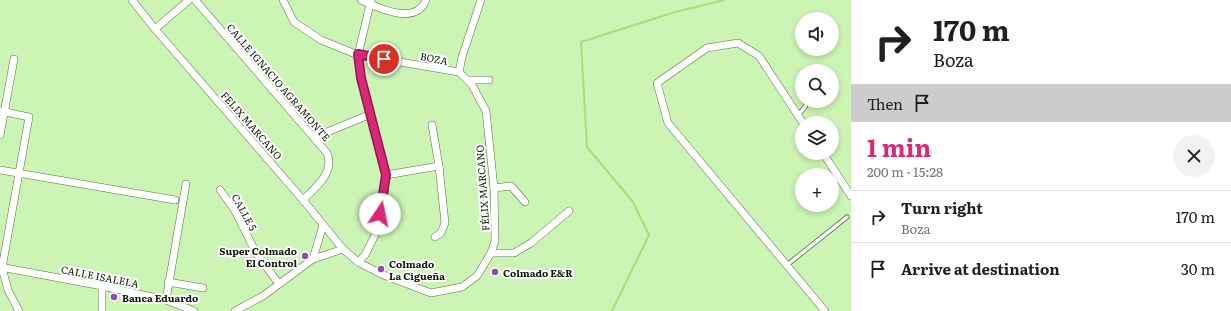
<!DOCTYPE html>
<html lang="en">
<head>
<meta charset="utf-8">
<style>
	:root { --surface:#fff; --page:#f2f2f2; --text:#202124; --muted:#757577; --line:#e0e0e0; --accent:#db2777 }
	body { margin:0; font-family:Literata,serif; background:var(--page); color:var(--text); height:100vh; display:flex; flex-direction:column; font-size:15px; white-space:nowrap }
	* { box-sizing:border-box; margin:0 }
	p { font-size:13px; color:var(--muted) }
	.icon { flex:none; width:22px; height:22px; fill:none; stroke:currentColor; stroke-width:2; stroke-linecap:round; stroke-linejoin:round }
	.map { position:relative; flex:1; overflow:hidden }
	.side { display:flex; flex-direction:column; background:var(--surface); width:380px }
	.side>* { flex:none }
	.banner { background:#fff; color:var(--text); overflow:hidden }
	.tools { position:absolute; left:795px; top:12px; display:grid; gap:8px }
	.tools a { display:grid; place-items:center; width:44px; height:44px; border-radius:50%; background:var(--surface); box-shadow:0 2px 6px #0003; font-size:20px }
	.pin { position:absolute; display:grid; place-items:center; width:34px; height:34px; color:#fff; margin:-17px; border:2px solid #fff; border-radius:50%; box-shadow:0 1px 4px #0007 }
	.me { position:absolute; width:44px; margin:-22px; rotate:11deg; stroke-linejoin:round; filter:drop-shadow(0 0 3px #0008) }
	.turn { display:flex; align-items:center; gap:14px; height:84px; padding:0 16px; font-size:18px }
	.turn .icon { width:52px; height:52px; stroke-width:2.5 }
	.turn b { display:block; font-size:28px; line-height:34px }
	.then { display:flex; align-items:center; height:38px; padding:0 16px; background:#0003; gap:8px; font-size:15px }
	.round { display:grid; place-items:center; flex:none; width:42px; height:42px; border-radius:21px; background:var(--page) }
	.head { display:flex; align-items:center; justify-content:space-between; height:68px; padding:0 16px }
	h1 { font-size:24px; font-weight:700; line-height:30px; color:var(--accent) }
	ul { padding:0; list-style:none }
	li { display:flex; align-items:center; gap:12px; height:52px; padding:0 16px; border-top:1px solid var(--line) }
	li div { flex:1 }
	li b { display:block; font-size:15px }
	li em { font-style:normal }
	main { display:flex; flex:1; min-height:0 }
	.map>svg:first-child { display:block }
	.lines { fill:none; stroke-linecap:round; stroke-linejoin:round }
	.stream { stroke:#a1e276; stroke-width:2 }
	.service-casing { stroke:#52743b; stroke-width:5 }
	.minor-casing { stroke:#52743b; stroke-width:8 }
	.service { stroke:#fff; stroke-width:3.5 }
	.minor { stroke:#fff; stroke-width:7 }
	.route-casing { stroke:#8e194d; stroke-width:10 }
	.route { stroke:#db2777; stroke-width:7 }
	.poi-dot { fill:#9546b7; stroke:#fff; stroke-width:1.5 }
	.labels { text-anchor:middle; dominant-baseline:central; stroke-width:4; stroke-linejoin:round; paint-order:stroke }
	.street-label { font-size:10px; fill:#081501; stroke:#fff }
	.poi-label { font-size:10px; font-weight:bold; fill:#081501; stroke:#fff; text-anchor:start }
</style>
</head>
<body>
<main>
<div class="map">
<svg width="851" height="311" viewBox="0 0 851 311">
	<rect width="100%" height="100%" fill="#ccf4b5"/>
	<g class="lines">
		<!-- stream -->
		<polyline class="stream" points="612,311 649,235 633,202 587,147 581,42 675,12 724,0"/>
		<!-- service casing -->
		<g class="service-casing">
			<g id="service">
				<polyline points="798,115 805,107 807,101"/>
				<polyline points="787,265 847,217"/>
			</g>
		</g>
		<!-- minor casing -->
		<g class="minor-casing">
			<g id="minor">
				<polyline points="132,0 155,29 303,200 343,249 358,262 381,274 431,293 462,287 477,276 491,253 495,241 494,188 486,111 472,85 459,72"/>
				<path d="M195 0 327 153C335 173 316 187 303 200"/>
				<polyline points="283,0 294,22 321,40 358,55 459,72"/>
				<path d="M361 0C378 8 416 26 426 0"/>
				<polyline points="155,29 189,0"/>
				<polyline points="459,72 462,57 481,0"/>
				<polyline points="468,80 489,80"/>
				<polyline points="0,111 29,117 2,268 8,290 19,311"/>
				<polyline points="803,123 759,56 738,43 707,48 657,83 668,123 825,311"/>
				<polyline points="432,125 439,166 445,223 441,233 435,237"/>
				<polyline points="0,135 14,59"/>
				<polyline points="315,137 371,114"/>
				<polyline points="823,153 851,196"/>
				<polyline points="0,170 175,200"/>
				<polyline points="386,175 439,166"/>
				<polyline points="494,188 511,186 525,202"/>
				<polyline points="220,190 234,209 256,253 279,284"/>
				<polyline points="491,253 514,253 531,243 569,211"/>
				<polyline points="313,259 323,225"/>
				<polyline points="358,262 365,255 375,235 383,204 386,175 361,78 358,55 371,0"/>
				<polyline points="0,267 102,286 166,300 194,311"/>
				<polyline points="168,282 203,288"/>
				<polyline points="166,300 186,184"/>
				<polyline points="102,311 102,286"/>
				<polyline points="235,311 263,296 313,259 343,249"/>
			</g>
		</g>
		<!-- service -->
		<use href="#service" class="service"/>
		<!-- minor -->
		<use href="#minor" class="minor"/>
	</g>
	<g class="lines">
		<!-- route casing -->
		<g class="route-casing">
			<polyline id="route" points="380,214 386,175 361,78 358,54 384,59"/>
		</g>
		<!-- route -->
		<use href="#route" class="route"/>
	</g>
	<!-- markers -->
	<g class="poi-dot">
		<circle cx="305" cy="256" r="4"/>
		<circle cx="381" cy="269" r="4"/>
		<circle cx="495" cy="272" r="4"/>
		<circle cx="114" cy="297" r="4"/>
	</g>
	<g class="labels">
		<!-- street labels -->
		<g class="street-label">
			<text transform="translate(434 58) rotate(11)">BOZA</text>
			<text transform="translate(279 82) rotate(49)">CALLE IGNACIO AGRAMONTE</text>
			<text transform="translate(252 125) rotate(49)">FELIX MARCANO</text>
			<text transform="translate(482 188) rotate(-94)">FÉLIX MARCANO</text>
			<text transform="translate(245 212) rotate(61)">CALLE 5</text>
			<text transform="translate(100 276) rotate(11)">CALLE ISALELA</text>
		</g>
		<!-- poi labels -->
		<g class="poi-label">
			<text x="297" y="250" text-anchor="end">Super Colmado<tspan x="297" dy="12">El Control</tspan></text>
			<text x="389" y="263">Colmado<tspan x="389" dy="12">La Cigueña</tspan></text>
			<text x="503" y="272">Colmado E&amp;R</text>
			<text x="122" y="297">Banca Eduardo</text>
		</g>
	</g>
</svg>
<div class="tools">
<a><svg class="icon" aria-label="sound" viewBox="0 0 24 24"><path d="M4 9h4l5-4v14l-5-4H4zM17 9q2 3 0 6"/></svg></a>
<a><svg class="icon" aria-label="search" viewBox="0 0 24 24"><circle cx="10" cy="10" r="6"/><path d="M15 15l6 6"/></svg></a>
<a><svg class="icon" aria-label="layers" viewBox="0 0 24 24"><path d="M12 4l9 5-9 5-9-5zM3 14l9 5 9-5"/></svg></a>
<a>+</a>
</div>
<div class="pin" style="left:384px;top:59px;background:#d93025"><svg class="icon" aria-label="arrive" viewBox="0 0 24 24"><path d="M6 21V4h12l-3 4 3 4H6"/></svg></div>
<svg class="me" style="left:380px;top:214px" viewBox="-20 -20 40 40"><circle r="19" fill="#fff"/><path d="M0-13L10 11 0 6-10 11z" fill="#db2777"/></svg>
</div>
<section class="side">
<div class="banner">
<div class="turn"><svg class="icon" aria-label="right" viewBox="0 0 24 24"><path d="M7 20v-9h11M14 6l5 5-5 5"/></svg><div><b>170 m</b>Boza</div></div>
<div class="then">Then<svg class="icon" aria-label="arrive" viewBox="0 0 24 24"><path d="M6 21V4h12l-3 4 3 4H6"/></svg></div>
</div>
<div class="head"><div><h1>1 min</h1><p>200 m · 15:28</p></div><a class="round"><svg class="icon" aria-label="close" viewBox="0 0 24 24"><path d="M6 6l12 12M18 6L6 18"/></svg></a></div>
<ul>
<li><svg class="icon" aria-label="right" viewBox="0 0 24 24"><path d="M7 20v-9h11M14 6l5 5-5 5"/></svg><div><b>Turn right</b><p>Boza</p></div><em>170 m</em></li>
<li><svg class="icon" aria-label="arrive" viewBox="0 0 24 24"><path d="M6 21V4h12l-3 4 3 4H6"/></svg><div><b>Arrive at destination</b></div><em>30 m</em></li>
</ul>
</section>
</main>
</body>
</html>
